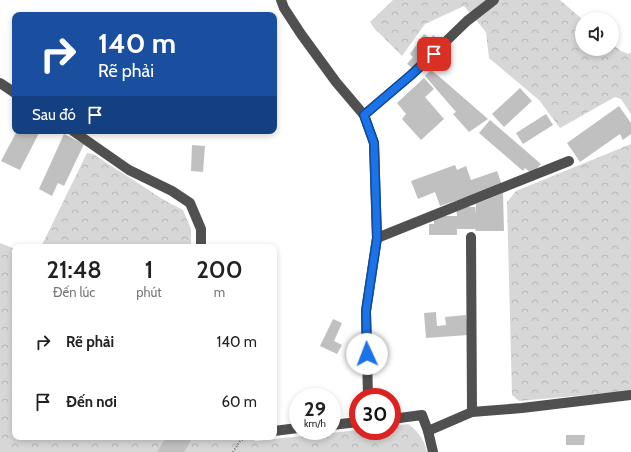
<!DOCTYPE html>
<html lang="vi">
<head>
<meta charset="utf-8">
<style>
	:root { --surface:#fff; --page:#f6f6f6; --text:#222; --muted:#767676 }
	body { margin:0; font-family:Cabin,sans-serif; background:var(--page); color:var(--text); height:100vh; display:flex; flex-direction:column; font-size:15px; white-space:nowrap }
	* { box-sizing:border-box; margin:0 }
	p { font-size:13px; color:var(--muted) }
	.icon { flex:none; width:22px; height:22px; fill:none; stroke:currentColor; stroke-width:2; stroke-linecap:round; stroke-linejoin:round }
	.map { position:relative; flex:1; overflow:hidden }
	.details { position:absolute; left:12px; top:244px; width:265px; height:196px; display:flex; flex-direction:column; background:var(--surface); border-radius:8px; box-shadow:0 2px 6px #0003 }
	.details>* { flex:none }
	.banner { position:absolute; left:12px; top:12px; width:265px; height:122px; border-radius:8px; box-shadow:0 2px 6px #0003; background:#1a4fa0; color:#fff; overflow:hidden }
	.controls { position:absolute; left:575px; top:12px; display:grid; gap:8px }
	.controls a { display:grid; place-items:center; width:44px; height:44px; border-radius:50%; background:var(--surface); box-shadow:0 2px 6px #0003; font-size:20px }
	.speed { position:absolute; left:289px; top:388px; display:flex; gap:8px; font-size:20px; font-weight:700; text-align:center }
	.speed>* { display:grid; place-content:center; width:52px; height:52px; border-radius:50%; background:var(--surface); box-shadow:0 2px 6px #0003; line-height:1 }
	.speed small { font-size:10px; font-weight:400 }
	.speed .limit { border:6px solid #d22; background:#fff; color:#111 }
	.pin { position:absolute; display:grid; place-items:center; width:34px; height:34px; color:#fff; margin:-17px; border-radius:8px; box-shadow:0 2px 6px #0006 }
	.me { position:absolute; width:44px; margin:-22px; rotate:358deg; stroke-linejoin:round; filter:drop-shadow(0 0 3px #0008) }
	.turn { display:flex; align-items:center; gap:14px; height:84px; padding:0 20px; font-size:18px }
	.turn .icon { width:52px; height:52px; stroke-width:2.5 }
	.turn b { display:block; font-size:28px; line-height:34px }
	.then { display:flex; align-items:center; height:38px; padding:0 20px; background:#0003; gap:8px; font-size:15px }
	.eta { display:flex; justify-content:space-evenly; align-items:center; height:68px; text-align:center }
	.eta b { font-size:24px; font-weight:600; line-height:28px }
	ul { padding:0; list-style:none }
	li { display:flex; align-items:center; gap:12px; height:60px; padding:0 20px }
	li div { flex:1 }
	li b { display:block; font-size:15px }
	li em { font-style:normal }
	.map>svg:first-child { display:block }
	.forest { fill:url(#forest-crowns) }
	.building { fill:#c0c0c0 }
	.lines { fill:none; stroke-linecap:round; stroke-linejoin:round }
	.path { stroke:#727272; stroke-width:2; stroke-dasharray:1 2; stroke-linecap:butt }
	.minor { stroke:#505050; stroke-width:10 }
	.route-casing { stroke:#114b97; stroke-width:10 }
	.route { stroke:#1a73e8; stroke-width:7 }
</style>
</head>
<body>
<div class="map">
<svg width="631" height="452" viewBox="0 0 631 452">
	<defs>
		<pattern id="forest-crowns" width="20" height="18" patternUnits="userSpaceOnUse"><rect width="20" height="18" fill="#d7d7d7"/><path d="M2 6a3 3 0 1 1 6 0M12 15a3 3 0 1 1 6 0" fill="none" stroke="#b7b7b7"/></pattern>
	</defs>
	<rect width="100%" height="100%" fill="#fff"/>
	<!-- forest -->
	<g class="forest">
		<polygon points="393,0 560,0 582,19 582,49 612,49 612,44 621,51 629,54 631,52 631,114 621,99 615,97 560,128 539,100 489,58 486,32 464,6 425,24 402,56 374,28 370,22"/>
		<polygon points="631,144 631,391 519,401 512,395 507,202 516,191"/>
		<polygon points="87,153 93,154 164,200 183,210 191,229 191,247 41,247"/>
		<path d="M0 243 15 249V437H245L256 441 358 430V431H392V426L408 424C419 432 424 439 427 452H0Z"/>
	</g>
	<!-- building -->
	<g class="building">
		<polygon points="424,34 431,39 433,35 439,40 423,64 415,70 407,64 413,57 410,54"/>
		<polygon points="431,70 442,79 488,119 469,132 453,114 456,112 425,76"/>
		<polygon points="424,78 434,89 425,97 444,119 421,140 402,119 406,114 397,103"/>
		<polygon points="520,88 532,101 504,127 492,114"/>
		<polygon points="619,106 631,123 631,134 623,140 620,134 580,162 567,143"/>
		<polygon points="546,114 553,125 523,144 516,133"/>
		<polygon points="490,120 541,164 532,174 525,168 523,171 479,133"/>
		<polygon points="17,131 40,131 20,170 1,161"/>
		<polygon points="64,134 84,144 64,186 58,183 52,196 39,189"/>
		<polygon points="192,145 205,146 203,172 191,171"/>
		<polygon points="455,165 457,170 466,166 471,180 497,171 502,185 440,206 435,192 418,199 411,181"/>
		<polygon points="503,193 504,231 476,231 475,229 457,229 457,235 429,235 429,224 434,224 434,216 457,216 456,207 475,207 475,214 476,204"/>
		<polygon points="436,312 437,326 446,325 445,317 466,315 468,335 426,338 424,313"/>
		<polygon points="333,319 342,323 334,341 342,345 337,354 320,346"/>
		<polygon points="566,435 585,435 584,445 566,445"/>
		<polygon points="166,437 193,437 184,452 157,452"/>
	</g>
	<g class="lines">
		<!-- path -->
		<polyline class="path" points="233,452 240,441 248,437"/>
		<!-- minor -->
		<g class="minor">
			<polyline points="281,0 284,8 301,34 336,82 364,115 374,143 377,238 366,311 368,397"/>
			<polyline points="0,83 15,93"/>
			<polyline points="364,115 411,75 467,21 494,0"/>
			<polyline points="73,131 129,170 172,191 190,203 201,229 201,247"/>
			<polyline points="471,237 472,412"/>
			<polyline points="377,238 569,161"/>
			<polyline points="392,419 422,415 428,431 433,452"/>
			<polyline points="332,425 358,422"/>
			<polyline points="274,431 298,428"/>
			<polyline points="428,431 472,412 522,408 631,395"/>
		</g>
	</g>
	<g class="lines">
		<!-- route casing -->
		<g class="route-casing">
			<polyline id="route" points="367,354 366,311 377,238 374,143 364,115 411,75 434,54"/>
		</g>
		<!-- route -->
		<use href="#route" class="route"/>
	</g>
</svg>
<div class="controls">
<a><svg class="icon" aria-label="sound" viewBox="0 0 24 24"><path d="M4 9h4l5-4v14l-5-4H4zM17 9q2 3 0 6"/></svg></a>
</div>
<div class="speed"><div>29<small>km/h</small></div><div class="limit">30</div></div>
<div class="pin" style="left:434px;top:54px;background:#d93025"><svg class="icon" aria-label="arrive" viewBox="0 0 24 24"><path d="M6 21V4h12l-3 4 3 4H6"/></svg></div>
<svg class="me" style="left:367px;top:354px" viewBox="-20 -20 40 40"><circle r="19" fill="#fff"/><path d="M0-13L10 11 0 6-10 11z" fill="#1a73e8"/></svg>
<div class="banner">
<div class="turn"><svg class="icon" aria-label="right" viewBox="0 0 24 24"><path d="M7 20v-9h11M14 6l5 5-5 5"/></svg><div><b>140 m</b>Rẽ phải</div></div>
<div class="then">Sau đó<svg class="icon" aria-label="arrive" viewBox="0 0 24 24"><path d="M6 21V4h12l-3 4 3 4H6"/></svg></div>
</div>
<section class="details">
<div class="eta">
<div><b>21:48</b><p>Đến lúc</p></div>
<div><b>1</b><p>phút</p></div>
<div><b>200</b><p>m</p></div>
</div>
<ul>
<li><svg class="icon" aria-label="right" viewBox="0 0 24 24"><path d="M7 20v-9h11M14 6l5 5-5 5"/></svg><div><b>Rẽ phải</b></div><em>140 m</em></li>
<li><svg class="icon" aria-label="arrive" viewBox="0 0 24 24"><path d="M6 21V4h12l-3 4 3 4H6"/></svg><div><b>Đến nơi</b></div><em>60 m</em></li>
</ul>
</section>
</div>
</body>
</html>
